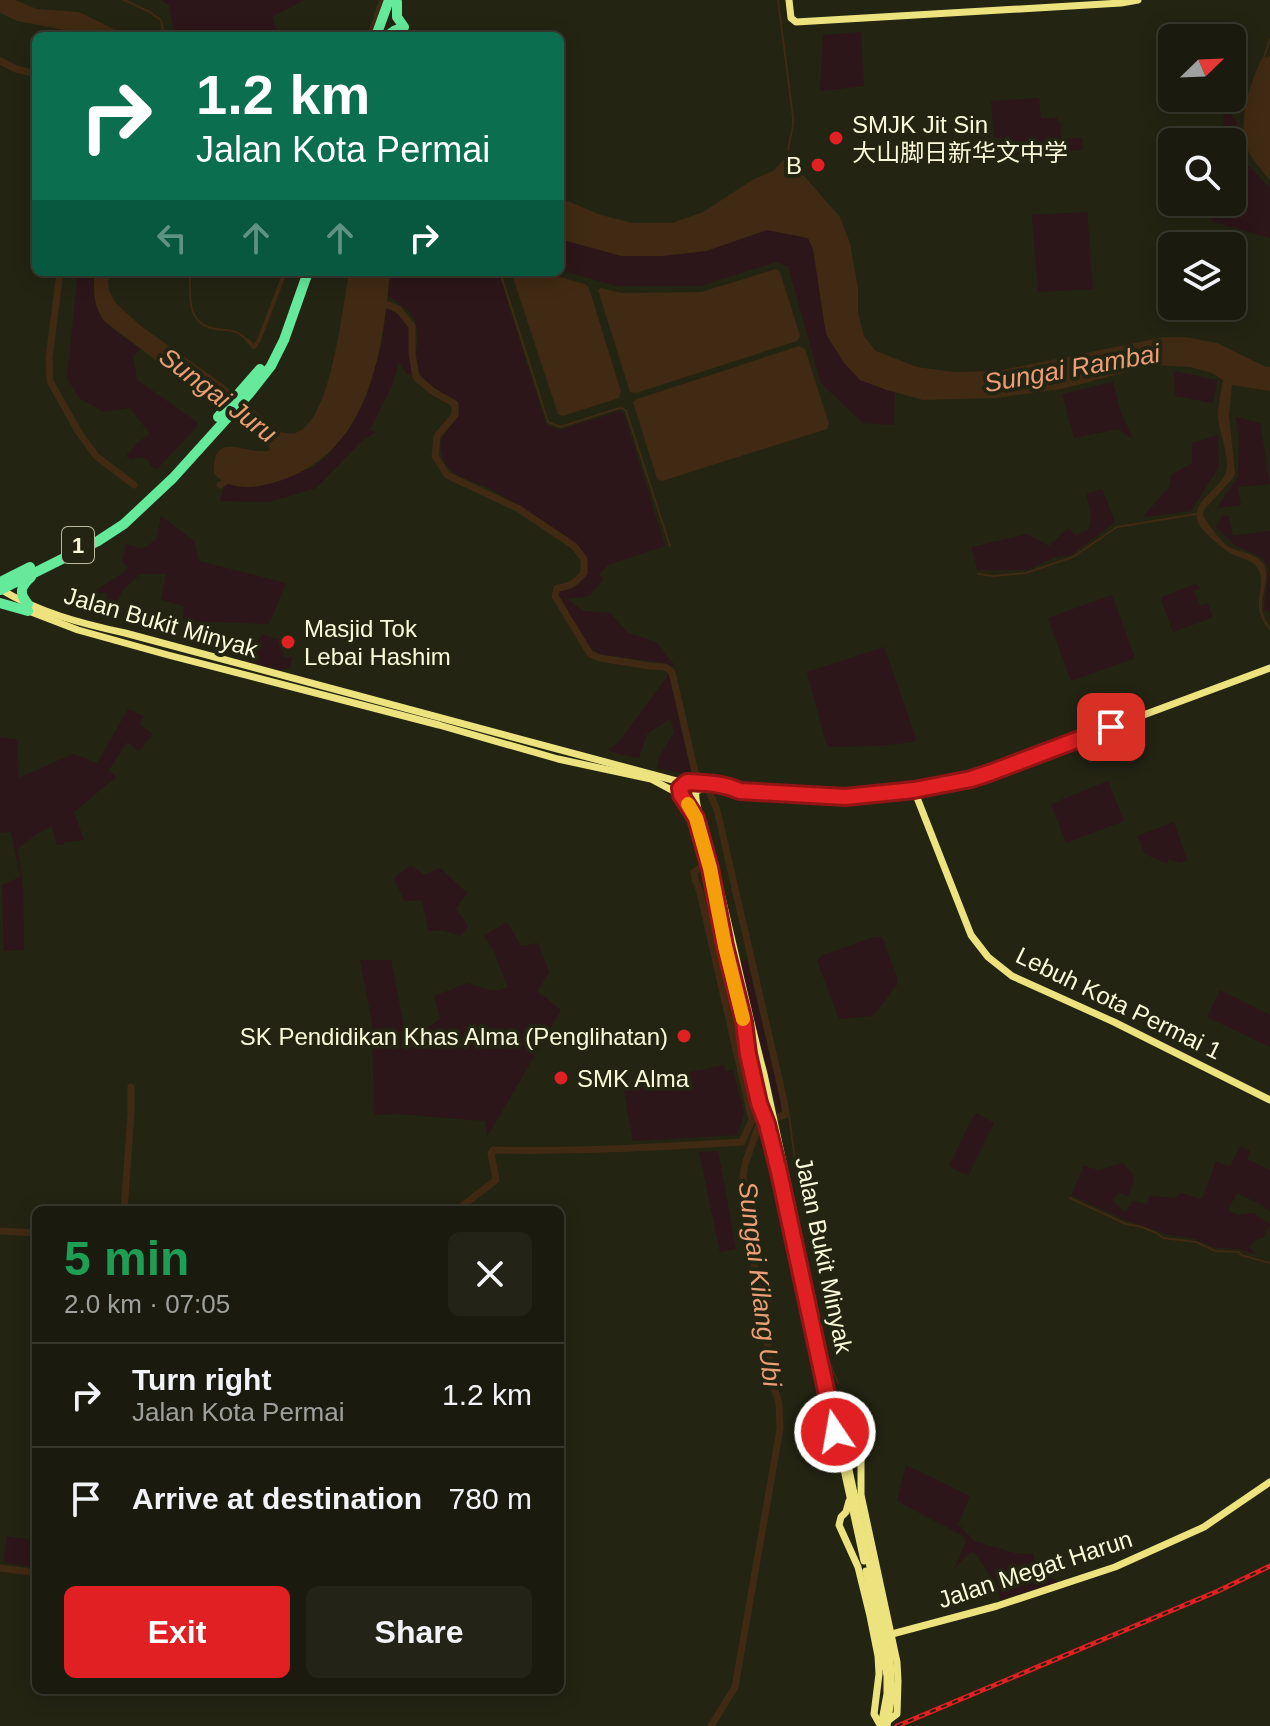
<!DOCTYPE html>
<html lang="en">
<head>
<meta charset="utf-8">
<style>
	:root { --surface:#1a1b0e; --page:#232417; --text:#f1f3f6; --muted:#9fa19e; --line:#38392e; --accent:#e02022 }
	body { margin:0; font-family:Arial,"Noto Sans SC",sans-serif; background:var(--page); color:var(--text); height:100vh; display:flex; flex-direction:column; font-size:30px; white-space:nowrap }
	* { box-sizing:border-box; margin:0 }
	p { font-size:26px; color:var(--muted) }
	.icon { flex:none; width:44px; height:44px; fill:none; stroke:currentColor; stroke-width:2; stroke-linecap:round; stroke-linejoin:round }
	.map { position:relative; flex:1; overflow:hidden }
	.details { position:absolute; left:32px; top:1206px; width:532px; height:488px; display:flex; flex-direction:column; background:var(--surface); border-radius:12px; box-shadow:0 4px 20px #0003,0 0 0 2px var(--line) }
	.details>* { flex:none }
	.top-card { position:absolute; left:32px; top:32px; width:532px; height:244px; border-radius:12px; box-shadow:0 4px 20px #0003,0 0 0 2px var(--line); background:#0b6e4f; color:#fff; overflow:hidden }
	.needle { width:52px; rotate:67deg }
	.buttons { position:absolute; left:1158px; top:24px; display:grid; gap:16px }
	.buttons a { display:grid; place-items:center; width:88px; height:88px; border-radius:12px; background:var(--surface); box-shadow:0 4px 20px #0003,0 0 0 2px var(--line); font-size:40px }
	.pin { position:absolute; display:grid; place-items:center; width:68px; height:68px; color:#fff; margin:-34px; border-radius:16px; box-shadow:0 4px 12px #0006 }
	.me { position:absolute; width:88px; margin:-44px; rotate:348deg; stroke-linejoin:round; filter:drop-shadow(0 0 6px #0008) }
	.turn { display:flex; align-items:center; gap:28px; height:168px; padding:0 32px; font-size:36px }
	.turn .icon { width:104px; height:104px; stroke-width:2.5 }
	.turn b { display:block; font-size:56px; line-height:68px }
	.lanes { display:flex; align-items:center; height:76px; padding:0 32px; background:#0003; justify-content:center; gap:40px; direction:ltr }
	.lanes .off { opacity:.35 }
	.round { display:grid; place-items:center; flex:none; width:84px; height:84px; border-radius:12px; background:var(--page) }
	.overview { display:flex; align-items:center; justify-content:space-between; height:136px; padding:0 32px }
	h1 { font-size:48px; font-weight:700; line-height:60px; color:#1e9e55 }
	.cta { display:flex; gap:16px; margin-top:auto; padding:16px 32px }
	.cta a { flex:1; height:92px; border-radius:12px; background:var(--accent); color:#fff; font-size:32px; font-weight:700; line-height:92px; text-align:center }
	.cta a+a { background:var(--page); color:var(--text) }
	ul { padding:0; list-style:none }
	li { display:flex; align-items:center; gap:24px; height:104px; padding:0 32px; border-top:2px solid var(--line) }
	li div { flex:1 }
	li b { display:block; font-size:30px }
	li em { font-style:normal }
	.map>svg:first-child { display:block }
	.green { fill:#2d1619 }
	.water { fill:#402a13 }
	.lines { fill:none; stroke-linecap:round; stroke-linejoin:round }
	.stream { stroke:#402a13; stroke-width:2 }
	.canal { stroke:#402a13; stroke-width:4 }
	.river { stroke:#402a13; stroke-width:7 }
	.secondary { stroke:#ede37e; stroke-width:7 }
	.highway { stroke:#65ea9b; stroke-width:10 }
	.rail-casing { stroke:#e02022; stroke-width:5 }
	.rail { stroke:#232412; stroke-width:2; stroke-dasharray:6; stroke-linecap:butt }
	.secondary-bridge { stroke:#ede37e; stroke-width:7 }
	.route-casing { stroke:#921516; stroke-width:20 }
	.route { stroke:#e02022; stroke-width:14 }
	.slow { stroke:#f59e0b; stroke-width:14 }
	.poi-dot { fill:#e02022; stroke:#232412; stroke-width:3 }
	.labels { text-anchor:middle; dominant-baseline:central; stroke-width:8; stroke-linejoin:round; paint-order:stroke }
	.shield { fill:#232412; stroke:#baba9e; stroke-width:2 }
	.shield-label { font-size:22px; font-weight:bold; fill:#fafada }
	.poi-label { font-size:24px; fill:#fafada; stroke:#232412; text-anchor:start }
	.street-label { font-size:24px; fill:#fafada; stroke:#232412 }
	.water-label { font-size:26px; font-style:italic; fill:#ec9f76; stroke:#232412 }
</style>
</head>
<body>
<div class="map">
<svg width="1270" height="1726" viewBox="0 0 1270 1726">
	<rect width="100%" height="100%" fill="#232412"/>
	<!-- green -->
	<g class="green">
		<polygon points="161,0 304,0 272,17 279,36 175,36 169,5"/>
		<polygon points="861,32 864,86 820,91 823,35"/>
		<polygon points="1039,98 1041,118 1057,118 1058,122 1060,122 1061,139 1082,138 1083,150 1067,151 1067,154 1002,158 1001,138 994,138 991,101"/>
		<polygon points="1224,108 1236,120 1243,160 1270,188 1270,238 1211,221 1211,202 1232,202 1232,142 1214,142 1223,138"/>
		<polygon points="1087,212 1093,289 1038,292 1032,215"/>
		<polygon points="767,230 808,238 860,380 895,392 894,425 863,423 821,383 788,266 776,262 700,286 617,286 560,270 560,239 621,256 662,256 706,251"/>
		<path d="M78 272H95C90 319 106 324 141 349L133 356 137 380 197 422 196 428 157 469 151 466 147 459 138 457 131 460 126 456 138 442 150 434 130 408 104 412 79 398 67 378Z"/>
		<path d="M390 272H498L546 425 560 430 620 411 624 414 665 546 608 565 599 574 603 579 590 596 567 599 583 611 610 613 628 633 656 642 676 667 663 663 599 654 591 648 558 597 560 590C571 589 580 587 585 576 598 550 558 536 542 524 525 512 509 499 491 489 479 483 462 480 451 471 448 468 443 460 442 456 436 436 449 432 457 417 458 416 459 408 460 406 448 392 424 387 418 369 415 362 416 352 417 345 419 315 411 312 388 296Z"/>
		<path d="M386 309C417 317 409 348 413 374L407 375 399 362 392 386 370 430 376 432 362 441 316 488 269 502 220 501 225 483 238 487 312 468 328 455 350 428 367 395 382 344Z"/>
		<polygon points="1174,371 1217,380 1213,403 1175,396"/>
		<polygon points="1113,382 1121,413 1133,439 1118,429 1074,438 1062,394"/>
		<polygon points="1236,417 1260,423 1270,484 1238,487 1241,505 1217,508 1238,476 1239,435"/>
		<polygon points="1218,435 1219,467 1191,511 1143,517 1169,487 1171,475 1192,463 1192,443"/>
		<polygon points="1102,489 1115,522 1071,555 1055,557 1027,570 977,570 972,547 1027,534 1049,546 1068,528 1076,535 1088,530 1091,516 1086,494"/>
		<polygon points="161,516 194,541 199,561 286,583 269,624 183,621 184,606 161,600 166,574 140,574 122,591 116,605 107,601 107,593 100,593 97,599 84,598 126,571 128,567 122,562 126,544 142,549 156,540"/>
		<polygon points="1222,516 1229,516 1233,536 1270,531 1270,613 1264,609 1269,569 1262,557 1236,546 1216,527"/>
		<polygon points="1195,584 1201,588 1194,591 1200,606 1208,603 1212,616 1211,618 1173,632 1161,599 1162,597"/>
		<polygon points="1112,595 1135,658 1071,681 1048,618"/>
		<polygon points="262,634 280,640 284,657 292,657 290,667 279,670 248,661"/>
		<polygon points="884,647 916,738 914,742 876,746 829,747 826,743 807,672"/>
		<polygon points="669,674 692,772 687,774 657,768 659,757 674,732 670,719 647,734 639,758 618,754 608,750 618,743"/>
		<polygon points="128,709 144,716 140,725 153,734 139,752 127,742 109,770 116,777 74,812 84,840 64,842 63,845 56,844 52,826 35,835 18,849 23,888 24,950 4,951 2,885 20,877 11,832 0,833 0,737 17,740 19,778 73,754 97,763"/>
		<polygon points="1108,781 1124,821 1066,843 1051,804"/>
		<polygon points="1174,822 1187,860 1180,863 1169,859 1167,864 1145,854 1137,836"/>
		<polygon points="411,865 424,875 440,868 467,893 456,909 468,926 461,936 441,930 428,931 422,900 404,901 394,878"/>
		<polygon points="507,922 521,946 538,943 549,972 537,991 561,1010 487,1137 485,1121 398,1114 374,1115 372,1023 360,960 391,960 407,1043 440,1019 434,996 468,983 493,991 508,988 493,949 484,936"/>
		<polygon points="874,937 882,937 897,977 897,985 873,1016 839,1019 817,960 823,955"/>
		<polygon points="747,960 783,1110 778,1112 740,962"/>
		<polygon points="1220,990 1270,1015 1270,1047 1207,1017"/>
		<polygon points="724,1065 726,1071 733,1070 744,1113 738,1135 633,1141 623,1086"/>
		<polygon points="975,1113 994,1123 968,1176 949,1166"/>
		<polygon points="1240,1146 1250,1151 1247,1159 1270,1170 1270,1212 1262,1205 1237,1193 1228,1210 1237,1215 1253,1213 1270,1224 1263,1238 1254,1241 1249,1247 1256,1254 1239,1249 1216,1248 1195,1239 1166,1234 1125,1220 1071,1195 1084,1166 1098,1170 1123,1163 1131,1172 1134,1179 1128,1197 1118,1192 1113,1201 1125,1212 1133,1201 1147,1204 1150,1196 1176,1198 1180,1193 1202,1199 1216,1161 1227,1166 1231,1165"/>
		<polygon points="718,1151 736,1249 720,1252 699,1152"/>
		<polygon points="906,1465 970,1496 958,1524 974,1541 1014,1553 1034,1554 1033,1567 1059,1583 1000,1600 997,1586 975,1553 970,1552 954,1569 966,1542 963,1536 897,1501"/>
		<polygon points="7,1536 36,1541 36,1568 3,1562"/>
	</g>
	<!-- water -->
	<g class="water">
		<polygon points="0,0 15,0 37,9 79,12 116,30 121,36 88,36 75,32 17,21 0,13"/>
		<path d="M1270 56V180C1261 169 1248 156 1245 142 1240 114 1250 85 1261 59Z"/>
		<path d="M785 158 793 160 798 169 840 217 850 243 858 288V313L864 336 876 351 917 367 954 372 997 371 1164 337H1185L1217 343 1266 367H1270V391L1232 385 1229 415 1235 473 1233 478 1204 510 1203 515C1207 523 1219 539 1226 545 1239 554 1263 552 1266 571 1268 584 1261 596 1262 608 1262 618 1270 622 1270 631 1246 603 1270 587 1257 567 1253 560 1238 558 1230 553 1223 549 1202 531 1199 524 1188 502 1221 489 1226 472 1230 454 1219 434 1218 417 1218 404 1221 392 1223 380L1212 373 1190 367 1153 365 1062 389 996 398 923 400 887 390 860 380 844 363 826 334 813 249 808 238 767 230 706 251 662 256H621L560 239V198L601 215 633 223H672L703 212 754 179 773 171Z"/>
		<polygon points="776,269 780,272 800,336 797,341 636,393 630,392 598,290 601,288 622,293 701,292"/>
		<path d="M95 272H111L108 281 109 290 115 302 121 308 141 326 224 385 280 432C286 433 292 435 298 432 332 416 342 308 349 272H390C382 360 367 463 264 485 247 489 225 488 214 473 211 426 251 458 270 450L269 446 218 411 191 387 104 321C93 304 93 291 95 272Z"/>
		<polygon points="511,272 542,272 585,284 589,288 621,392 619,398 563,416 558,414"/>
		<polygon points="799,346 805,349 829,424 827,429 662,481 657,479 633,402 637,399"/>
	</g>
	<g class="lines">
		<!-- stream -->
		<g class="stream">
			<polyline points="124,0 148,11 161,20 164,36"/>
			<polyline points="778,0 793,117 793,125 788,150"/>
			<polyline points="1263,60 1270,39"/>
			<path d="M190 272C190 293 186 321 211 328 229 333 231 325 247 340"/>
			<polyline points="500,272 548,422 560,427 616,409 622,408 626,411 670,546"/>
			<polyline points="978,574 993,576 1026,573 1073,557 1117,527 1196,514"/>
			<polyline points="786,1114 789,1116 800,1196"/>
			<polyline points="1070,1198 1126,1224 1142,1227 1158,1234 1163,1238 1196,1242 1215,1251 1239,1252 1241,1255 1270,1263"/>
			<polyline points="828,1358 838,1383"/>
			<polyline points="840,1390 841,1394"/>
		</g>
		<!-- canal -->
		<g class="canal">
			<polyline points="369,36 381,0"/>
			<polyline points="247,340 254,347 259,340 285,272"/>
		</g>
		<!-- river -->
		<g class="river">
			<polyline points="0,61 16,69 36,74"/>
			<polyline points="60,272 49,358 50,381 78,431 96,456 134,485"/>
			<path d="M377 301 398 309 412 326V353L416 377 432 391 455 404V415L437 436 435 456 447 475 519 509 574 546 584 559V573C575 583 570 587 557 588L555 596 590 654 600 658 650 666 665 667 672 672 695 772C706 784 711 795 717 810L784 1101 786 1114 779 1117"/>
			<polyline points="220,485 231,477"/>
			<polyline points="124,1210 131,1114 131,1087"/>
			<path d="M457 1210 496 1180 491 1153 493 1150C576 1152 659 1147 742 1142L752 1120 700 892 695 879 694 872 701 867"/>
			<polyline points="0,1231 36,1233"/>
			<polyline points="0,1568 36,1573"/>
			<polyline points="711,1726 735,1687 780,1429 779,1403 772,1382 768,1348 754,1263 757,1233 755,1218 743,1177 745,1164 760,1122"/>
		</g>
		<!-- secondary -->
		<g class="secondary">
			<polyline points="789,0 791,18 796,22 1121,3 1138,0"/>
			<path d="M0 589C37 612 83 624 125 633L684 783"/>
			<polyline points="26,610 78,630 168,655 439,725 558,759 651,779 681,795"/>
			<polyline points="687,782 714,783 738,790"/>
			<polyline points="914,790 971,935 988,957 1012,976 1114,1022 1270,1100"/>
			<path d="M696 791C693 805 711 851 715 868 732 937 746 1006 764 1074L863 1535"/>
			<path d="M696 791C708 786 719 790 731 792L845 797 914 790 971 779 1270 668"/>
			<polyline points="684,798 696,818 710,868 725,946 744,1022 748,1054 759,1103 767,1124 779,1172 864,1561"/>
			<polyline points="837,1406 843,1421 857,1433 861,1440 861,1495 897,1662 898,1681 897,1714 885,1723 879,1723 874,1714 879,1674 878,1656 870,1616 858,1567 839,1525 841,1517 846,1512 849,1501"/>
			<polyline points="892,1634 997,1606 1115,1567 1204,1527 1270,1482"/>
		</g>
		<!-- highway -->
		<g class="highway">
			<polyline points="376,36 389,0"/>
			<polyline points="387,36 394,31 404,27 397,17 397,2"/>
			<polyline points="218,417 260,369"/>
			<polyline points="0,582 30,567"/>
			<polyline points="0,590 98,541 124,524 173,478 249,394 271,366 284,340 308,272"/>
			<polyline points="0,603 28,611"/>
			<path d="M28 604C18 593 21 586 31 577"/>
		</g>
		<!-- rail casing -->
		<g class="rail-casing">
			<polyline id="rail" points="897,1726 1218,1591 1270,1566"/>
		</g>
		<!-- rail -->
		<use href="#rail" class="rail"/>
		<!-- secondary-bridge -->
		<g class="secondary-bridge">
			<polyline points="863,1535 890,1658 892,1693 887,1726"/>
			<polyline points="866,1571 887,1676 887,1694 881,1726"/>
		</g>
	</g>
	<g class="lines">
		<!-- route casing -->
		<g class="route-casing">
			<path id="route" d="M835 1432 779 1172 767 1124 759 1103 748 1054 744 1022 725 946 710 868 696 818 681 795 680 788 687 782C706 783 722 783 740 791L845 797 914 790 971 779 992 772 1111 727"/>
		</g>
		<!-- route -->
		<use href="#route" class="route"/>
		<!-- slow -->
		<polyline class="slow" points="688,804 696,818 710,868 725,946 743,1019"/>
	</g>
	<!-- markers -->
	<g class="poi-dot">
		<circle cx="836" cy="138" r="8"/>
		<circle cx="818" cy="165" r="8"/>
		<circle cx="288" cy="642" r="8"/>
		<circle cx="684" cy="1036" r="8"/>
		<circle cx="561" cy="1078" r="8"/>
	</g>
	<g class="labels">
		<!-- shield labels -->
		<rect class="shield" x="62" y="527" width="32" height="36" rx="6"/>
		<g class="shield-label">
			<text x="78" y="545">1</text>
		</g>
		<!-- poi labels -->
		<g class="poi-label">
			<text x="852" y="124">SMJK Jit Sin<tspan x="852" dy="28">大山脚日新华文中学</tspan></text>
			<text x="802" y="165" text-anchor="end">B</text>
			<text x="304" y="628">Masjid Tok<tspan x="304" dy="28">Lebai Hashim</tspan></text>
			<text x="668" y="1036" text-anchor="end">SK Pendidikan Khas Alma (Penglihatan)</text>
			<text x="577" y="1078">SMK Alma</text>
		</g>
		<!-- street labels -->
		<g class="street-label">
			<text transform="translate(161 622) rotate(16)">Jalan Bukit Minyak</text>
			<text transform="translate(1119 1003) rotate(26)">Lebuh Kota Permai 1</text>
			<text transform="translate(824 1255) rotate(78)">Jalan Bukit Minyak</text>
			<text transform="translate(1035 1569) rotate(-18)">Jalan Megat Harun</text>
		</g>
		<!-- water labels -->
		<g class="water-label">
			<text transform="translate(1072 368) rotate(-10)">Sungai Rambai</text>
			<text transform="translate(218 395) rotate(37)">Sungai Juru</text>
			<text transform="translate(760 1284) rotate(83)">Sungai Kilang Ubi</text>
		</g>
	</g>
</svg>
<div class="buttons">
<a><svg class="needle" viewBox="-14 -14 28 28"><path d="M0-13l5 13h-10z" fill="#e53935"/><path d="M0 13l5-13h-10z" fill="#9fa19e"/></svg></a>
<a><svg class="icon" aria-label="search" viewBox="0 0 24 24"><circle cx="10" cy="10" r="6"/><path d="M15 15l6 6"/></svg></a>
<a><svg class="icon" aria-label="layers" viewBox="0 0 24 24"><path d="M12 4l9 5-9 5-9-5zM3 14l9 5 9-5"/></svg></a>
</div>
<div class="pin" style="left:1111px;top:727px;background:#d93025"><svg class="icon" aria-label="arrive" viewBox="0 0 24 24"><path d="M6 21V4h12l-3 4 3 4H6"/></svg></div>
<svg class="me" style="left:835px;top:1432px" viewBox="-20 -20 40 40"><circle r="17" fill="#e02022" stroke="#fff" stroke-width="3"/><path d="M0-11L8 9 0 5-8 9z" fill="#fff"/></svg>
<div class="top-card">
<div class="turn"><svg class="icon" aria-label="right" viewBox="0 0 24 24"><path d="M7 20v-9h11M14 6l5 5-5 5"/></svg><div><b>1.2 km</b>Jalan Kota Permai</div></div>
<div class="lanes"><svg class="icon off" aria-label="left" viewBox="0 0 24 24"><path d="M17 20v-9H6M10 6l-5 5 5 5"/></svg><svg class="icon off" aria-label="ahead" viewBox="0 0 24 24"><path d="M12 20V5M6 11l6-6 6 6"/></svg><svg class="icon off" aria-label="ahead" viewBox="0 0 24 24"><path d="M12 20V5M6 11l6-6 6 6"/></svg><svg class="icon" aria-label="right" viewBox="0 0 24 24"><path d="M7 20v-9h11M14 6l5 5-5 5"/></svg></div>
</div>
<section class="details">
<div class="overview"><div><h1>5 min</h1><p>2.0 km · 07:05</p></div><a class="round"><svg class="icon" aria-label="close" viewBox="0 0 24 24"><path d="M6 6l12 12M18 6L6 18"/></svg></a></div>
<ul>
<li><svg class="icon" aria-label="right" viewBox="0 0 24 24"><path d="M7 20v-9h11M14 6l5 5-5 5"/></svg><div><b>Turn right</b><p>Jalan Kota Permai</p></div><em>1.2 km</em></li>
<li><svg class="icon" aria-label="arrive" viewBox="0 0 24 24"><path d="M6 21V4h12l-3 4 3 4H6"/></svg><div><b>Arrive at destination</b></div><em>780 m</em></li>
</ul>
<div class="cta"><a>Exit</a><a>Share</a></div>
</section>
</div>
</body>
</html>
